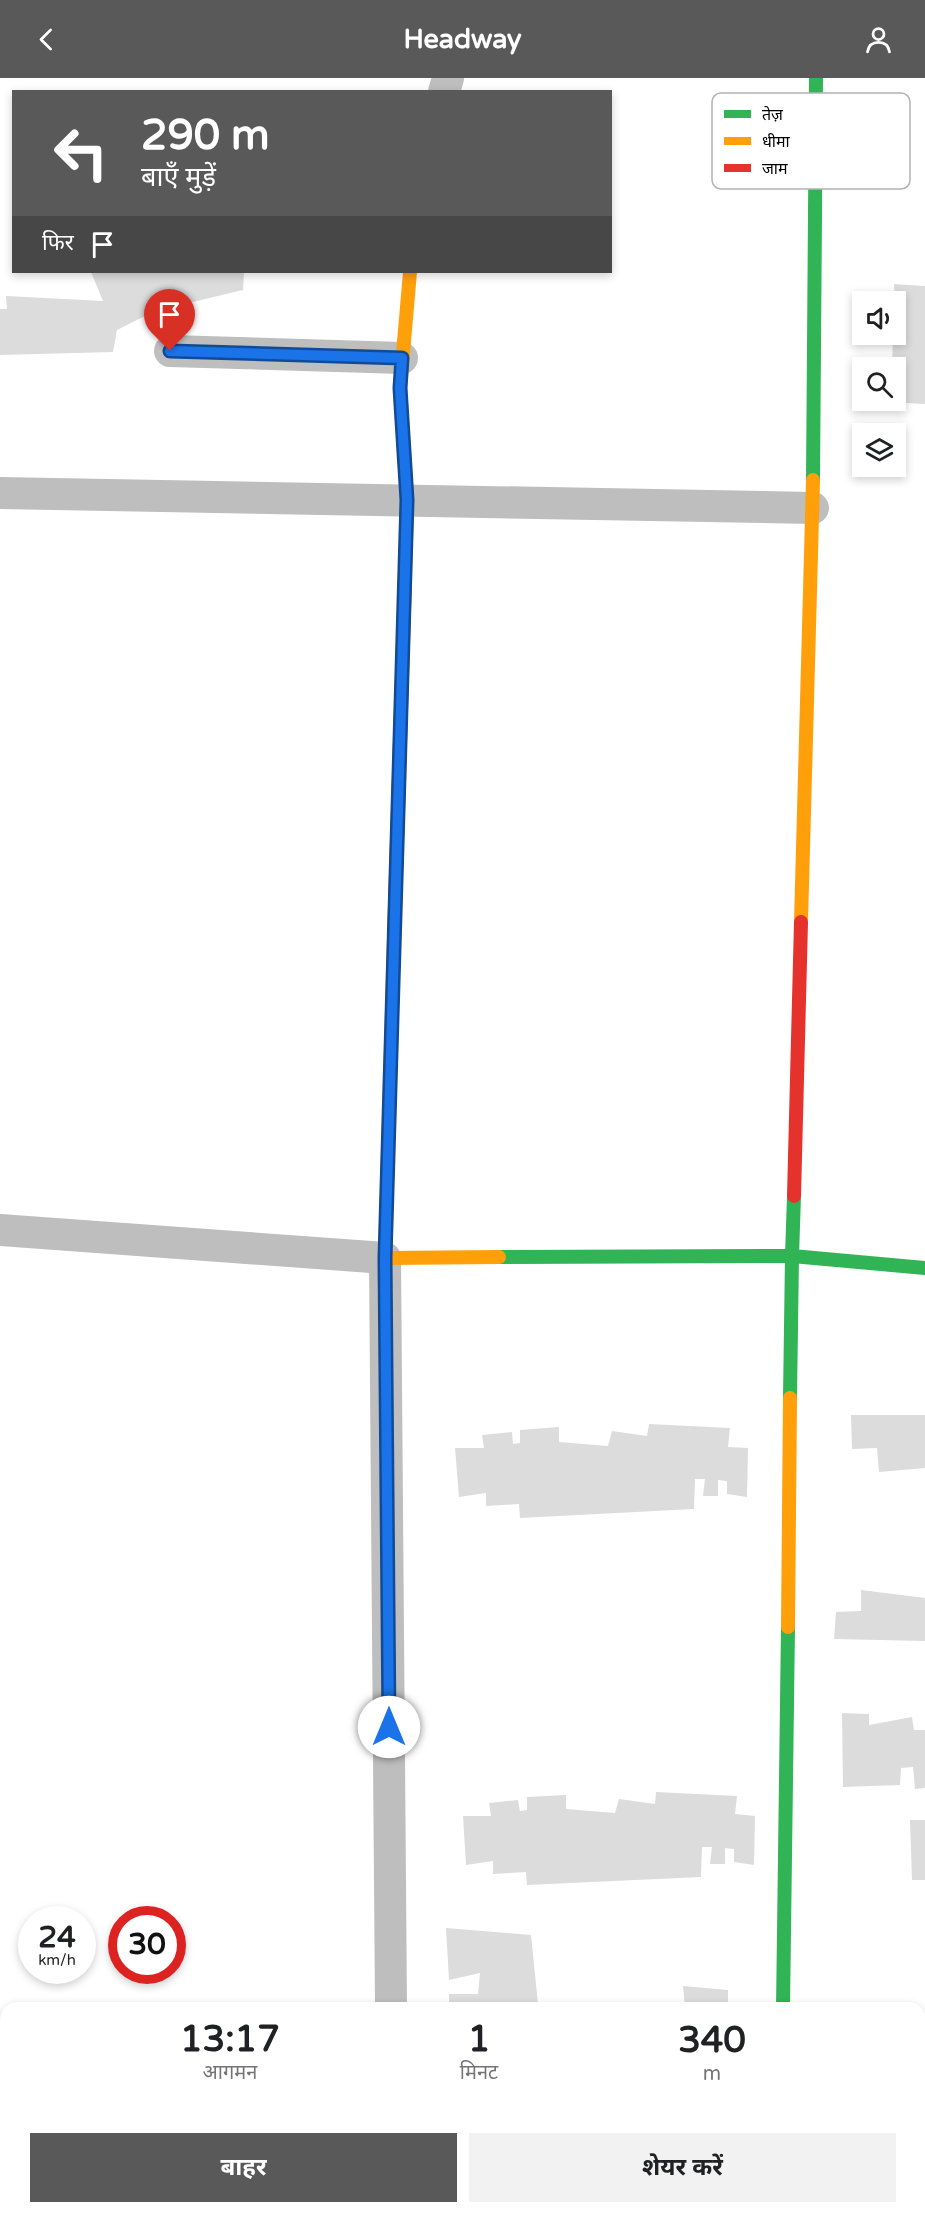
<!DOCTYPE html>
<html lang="hi">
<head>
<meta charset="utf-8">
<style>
	:root { --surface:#fff; --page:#f2f2f2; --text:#202124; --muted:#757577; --accent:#595959 }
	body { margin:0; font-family:"Varela Round","Noto Sans Devanagari",sans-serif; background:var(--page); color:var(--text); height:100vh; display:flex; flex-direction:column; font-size:22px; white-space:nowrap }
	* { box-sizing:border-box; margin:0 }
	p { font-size:20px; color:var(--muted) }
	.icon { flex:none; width:33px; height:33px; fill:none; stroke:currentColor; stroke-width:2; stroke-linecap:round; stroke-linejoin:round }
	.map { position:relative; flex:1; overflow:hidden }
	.details { position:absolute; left:0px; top:1924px; width:926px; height:212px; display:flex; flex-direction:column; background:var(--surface); border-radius:18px 18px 0 0; box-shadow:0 3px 9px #0003 }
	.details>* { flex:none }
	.top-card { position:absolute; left:12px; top:12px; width:600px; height:183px; border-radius:0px; box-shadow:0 3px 9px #0003; background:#595959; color:#fff; overflow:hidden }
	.controls { position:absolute; left:852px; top:213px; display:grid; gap:12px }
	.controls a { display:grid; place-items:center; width:54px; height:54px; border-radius:0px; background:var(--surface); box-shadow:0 3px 9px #0003; font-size:30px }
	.speed { position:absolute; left:18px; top:1828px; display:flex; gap:12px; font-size:30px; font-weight:700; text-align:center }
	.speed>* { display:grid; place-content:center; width:78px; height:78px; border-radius:50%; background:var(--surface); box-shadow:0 3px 9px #0003; line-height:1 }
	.speed small { font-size:15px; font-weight:400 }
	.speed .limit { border:9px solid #d22; background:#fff; color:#111 }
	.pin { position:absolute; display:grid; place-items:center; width:51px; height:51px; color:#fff; margin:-62px -26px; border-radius:50% 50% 50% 0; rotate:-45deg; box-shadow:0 0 6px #0007 }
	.pin .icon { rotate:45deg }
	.me { position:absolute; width:66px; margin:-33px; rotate:0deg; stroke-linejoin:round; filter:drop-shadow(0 0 4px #0008) }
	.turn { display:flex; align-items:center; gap:21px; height:126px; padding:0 30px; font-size:27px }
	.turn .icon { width:78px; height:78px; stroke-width:2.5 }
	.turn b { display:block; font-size:42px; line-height:51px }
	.then { display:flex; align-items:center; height:57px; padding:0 30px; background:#0003; gap:12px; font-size:22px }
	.eta { display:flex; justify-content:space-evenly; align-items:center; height:102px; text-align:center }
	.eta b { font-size:36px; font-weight:700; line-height:42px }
	.button { display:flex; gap:12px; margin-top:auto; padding:12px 30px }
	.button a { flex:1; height:69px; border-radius:0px; background:var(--accent); color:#fff; font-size:24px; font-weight:700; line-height:69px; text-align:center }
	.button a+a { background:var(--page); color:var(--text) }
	header { display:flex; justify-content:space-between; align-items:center; height:78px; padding:0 30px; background:var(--accent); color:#fff; font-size:27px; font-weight:700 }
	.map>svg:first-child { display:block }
	.building { fill:#dcdcdc }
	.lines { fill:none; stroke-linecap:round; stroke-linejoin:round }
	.street { stroke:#bebebe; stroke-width:32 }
	.fast { stroke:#30b455; stroke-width:14 }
	.slow { stroke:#ff9f0a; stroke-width:14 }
	.jam { stroke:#e5322d; stroke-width:14 }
	.route-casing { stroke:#114b97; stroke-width:15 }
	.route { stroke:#1a73e8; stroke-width:10 }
	.key { fill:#fff; stroke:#b2b2b2; stroke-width:1.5 }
	.key-label { font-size:16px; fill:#000 }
</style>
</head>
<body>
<header><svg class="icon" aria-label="back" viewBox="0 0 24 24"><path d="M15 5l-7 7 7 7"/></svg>Headway<svg class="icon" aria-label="person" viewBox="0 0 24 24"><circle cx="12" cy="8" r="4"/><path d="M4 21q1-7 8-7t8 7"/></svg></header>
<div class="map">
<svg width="925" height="2135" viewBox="0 0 925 2135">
	<rect width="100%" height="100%" fill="#fff"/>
	<!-- building -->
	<g class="building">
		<polygon points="91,194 244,194 243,212 155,233 117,252 113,274 0,277 0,231 7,231 6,218 103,223"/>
		<polygon points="894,206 925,208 925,326 887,324 896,322 896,290 892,290 893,256 896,256"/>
		<polygon points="851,1337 925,1337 925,1390 879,1394 877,1370 852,1371"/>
		<polygon points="649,1346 730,1350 728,1369 748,1370 747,1419 727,1416 727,1403 718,1402 718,1418 703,1418 705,1401 695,1401 694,1431 520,1440 519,1426 486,1428 486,1415 459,1419 455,1370 484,1370 482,1357 512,1354 513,1366 520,1365 520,1352 559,1349 559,1364 608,1368 612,1353 647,1358"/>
		<polygon points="861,1512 925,1520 925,1563 834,1561 836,1534 861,1533"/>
		<polygon points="842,1635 869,1636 869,1647 912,1639 914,1652 925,1652 925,1710 915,1711 913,1689 901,1690 900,1707 843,1709"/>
		<polygon points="656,1714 737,1718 735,1736 755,1738 754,1787 734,1784 734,1771 725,1770 725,1786 710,1786 712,1769 702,1769 701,1799 527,1807 526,1794 493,1796 493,1783 466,1787 463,1738 491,1738 489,1725 518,1722 520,1733 527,1732 527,1719 566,1717 566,1731 615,1735 619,1721 655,1726"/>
		<polygon points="910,1742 925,1742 925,1802 912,1802"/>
		<polygon points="446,1850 531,1857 538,1926 515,1930 449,1930 449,1916 478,1916 480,1895 449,1902"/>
		<polygon points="683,1908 728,1912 728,1930 685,1930"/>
		<polygon points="527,2130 702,2130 702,2135 587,2135"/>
	</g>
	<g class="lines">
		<!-- street -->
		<g class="street">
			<polyline points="444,14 448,0"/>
			<polyline points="170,273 402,280"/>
			<polyline points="0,415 813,430"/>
			<polyline points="0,1152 385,1180 391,1930"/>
			<polyline points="393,2130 393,2135"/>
			<polyline points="780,2135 780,2130"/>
		</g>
		<!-- fast -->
		<g class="fast">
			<polyline points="813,402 816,0"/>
			<polyline points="794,1118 792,1178 925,1190"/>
			<polyline points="499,1179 792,1178 790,1320"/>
			<polyline points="783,1930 788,1549"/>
		</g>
		<!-- slow -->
		<g class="slow">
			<polyline points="405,498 407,422 400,310 410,194"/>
			<polyline points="801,844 813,402"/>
			<polyline points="394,862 385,1180 499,1179"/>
			<polyline points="788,1549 790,1320"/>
		</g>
		<!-- jam -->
		<g class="jam">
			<polyline points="394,862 405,498"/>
			<polyline points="794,1118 801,844"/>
		</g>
	</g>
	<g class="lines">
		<!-- route casing -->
		<g class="route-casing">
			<polyline id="route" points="170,273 402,280 400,310 407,422 385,1180 389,1649"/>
		</g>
		<!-- route -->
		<use href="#route" class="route"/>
	</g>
	<!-- legend -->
	<rect x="712" y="15" width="198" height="96" rx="9" class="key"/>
	<rect x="724" y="32" width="27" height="8" fill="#30b455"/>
	<rect x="724" y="59" width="27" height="8" fill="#ff9f0a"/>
	<rect x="724" y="86" width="27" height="8" fill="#e5322d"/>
	<g class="key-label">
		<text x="762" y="42">तेज़</text>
		<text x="762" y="69">धीमा</text>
		<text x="762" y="96">जाम</text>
	</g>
</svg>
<div class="controls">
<a><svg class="icon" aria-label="sound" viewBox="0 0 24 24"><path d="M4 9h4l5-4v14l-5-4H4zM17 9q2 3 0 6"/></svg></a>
<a><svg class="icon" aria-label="search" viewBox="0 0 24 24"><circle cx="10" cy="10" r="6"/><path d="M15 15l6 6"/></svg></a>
<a><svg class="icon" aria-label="layers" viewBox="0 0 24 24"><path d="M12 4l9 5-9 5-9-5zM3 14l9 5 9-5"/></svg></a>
</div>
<div class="speed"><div>24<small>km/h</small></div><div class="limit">30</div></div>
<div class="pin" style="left:170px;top:273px;background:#d93025"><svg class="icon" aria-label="arrive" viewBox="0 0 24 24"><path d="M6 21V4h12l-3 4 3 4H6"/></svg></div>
<svg class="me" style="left:389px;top:1649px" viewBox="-20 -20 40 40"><circle r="19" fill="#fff"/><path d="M0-13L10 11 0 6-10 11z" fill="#1a73e8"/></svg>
<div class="top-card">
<div class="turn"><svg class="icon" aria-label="left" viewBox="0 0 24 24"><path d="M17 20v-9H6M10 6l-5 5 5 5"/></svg><div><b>290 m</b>बाएँ मुड़ें</div></div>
<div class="then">फिर<svg class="icon" aria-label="arrive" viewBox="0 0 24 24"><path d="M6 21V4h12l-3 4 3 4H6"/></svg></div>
</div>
<section class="details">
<div class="eta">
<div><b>13:17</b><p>आगमन</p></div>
<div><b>1</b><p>मिनट</p></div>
<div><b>340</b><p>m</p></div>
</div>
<div class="button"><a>बाहर</a><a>शेयर करें</a></div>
</section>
</div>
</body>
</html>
